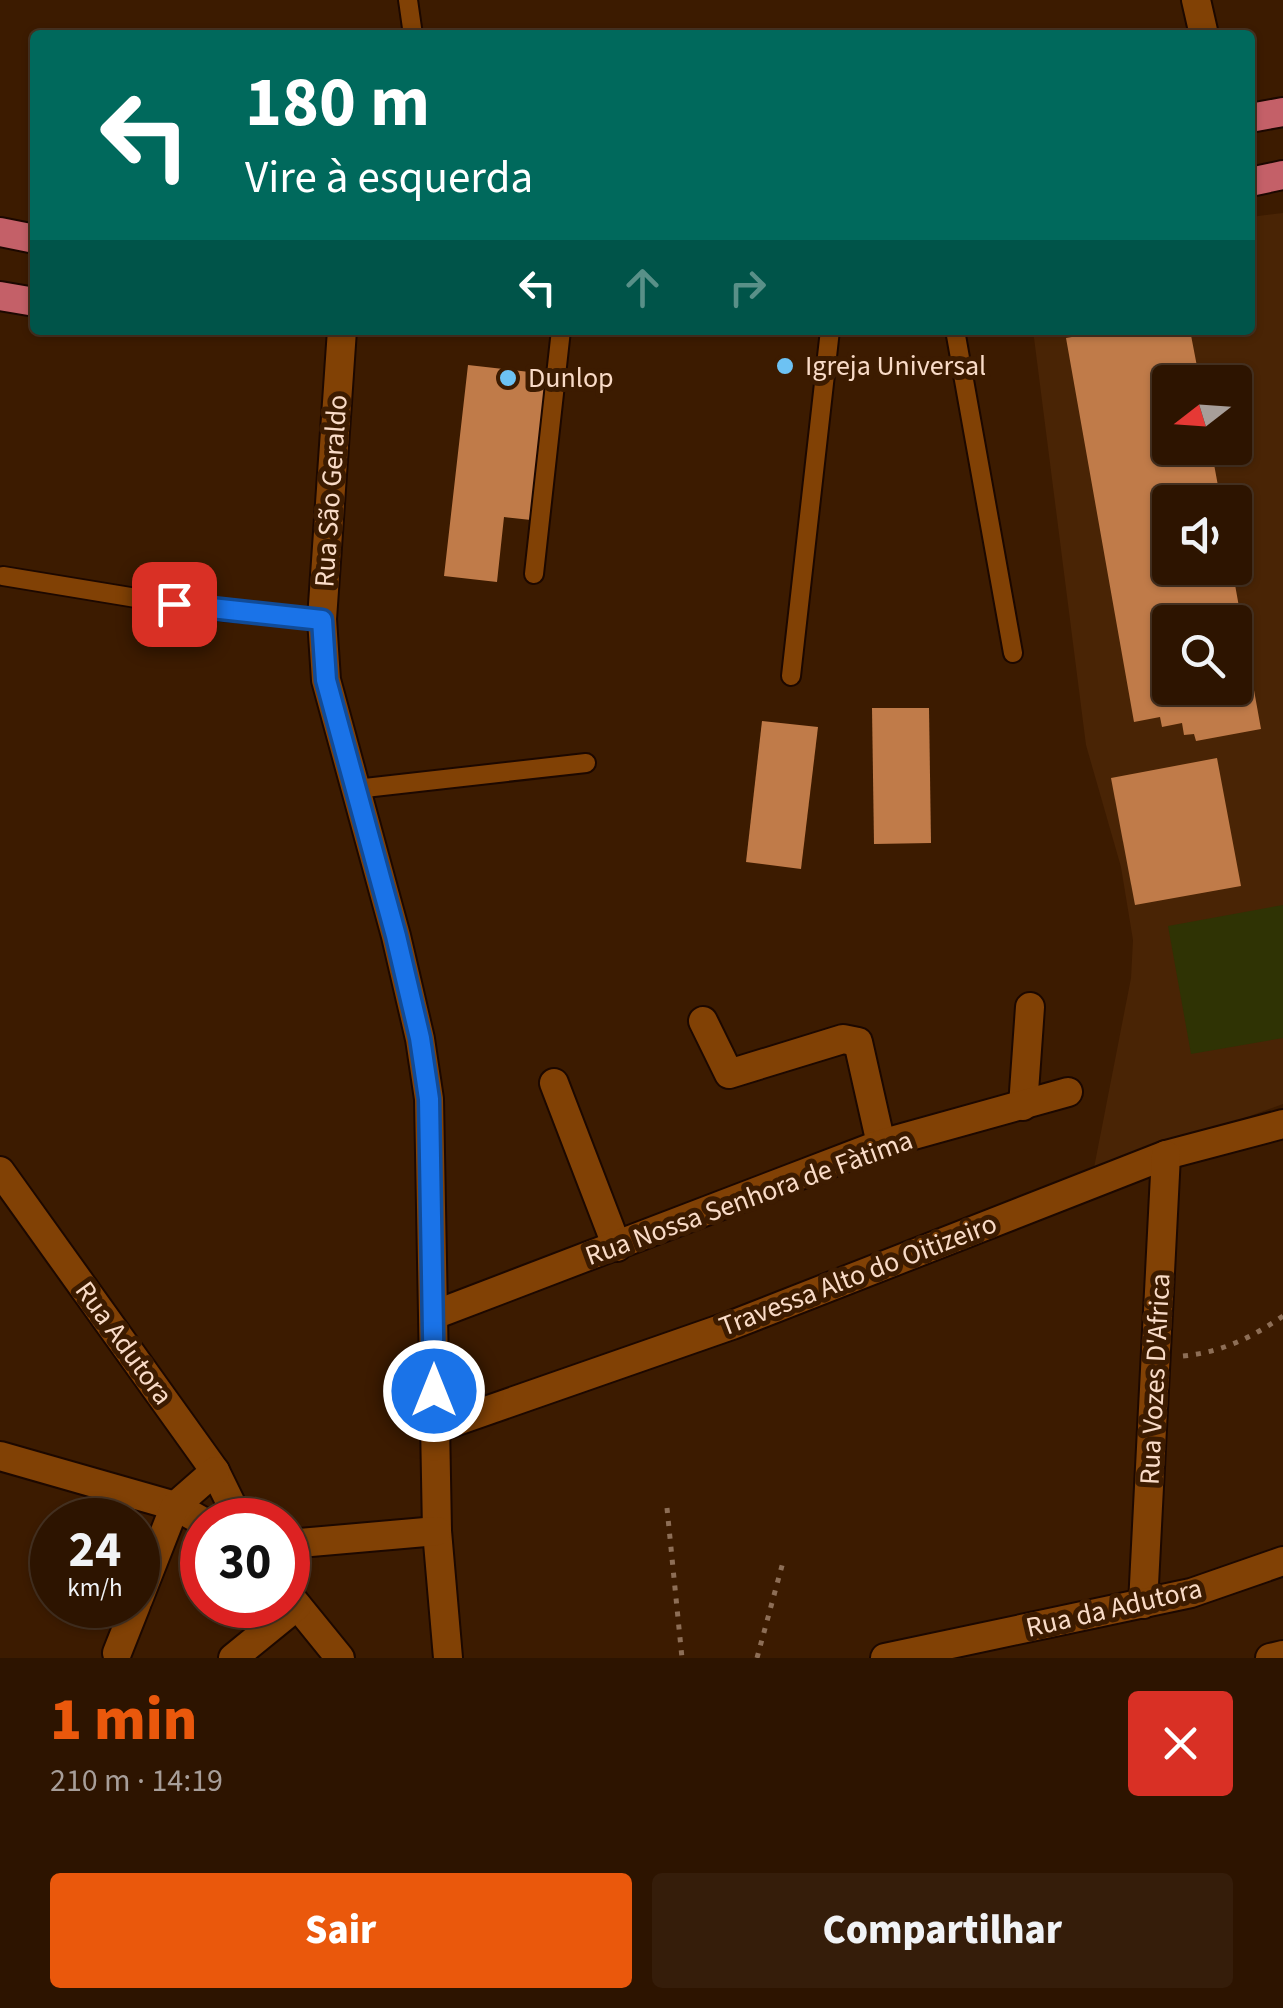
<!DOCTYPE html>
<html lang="pt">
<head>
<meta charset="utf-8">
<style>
	:root { --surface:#2d1400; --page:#351d0a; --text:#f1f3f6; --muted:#a79e99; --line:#483322; --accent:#ea580c }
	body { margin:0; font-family:"Source Sans 3",sans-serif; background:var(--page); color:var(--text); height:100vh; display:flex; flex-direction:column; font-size:38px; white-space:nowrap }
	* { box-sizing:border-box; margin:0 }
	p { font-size:32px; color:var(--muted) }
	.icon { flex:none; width:55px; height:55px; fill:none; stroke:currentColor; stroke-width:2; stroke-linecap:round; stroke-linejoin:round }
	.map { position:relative; height:1658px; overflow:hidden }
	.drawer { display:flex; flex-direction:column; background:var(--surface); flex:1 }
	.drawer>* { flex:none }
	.top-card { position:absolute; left:30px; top:30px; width:1225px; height:305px; border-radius:10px; box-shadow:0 2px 8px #0004,0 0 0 2px var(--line); background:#00695c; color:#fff; overflow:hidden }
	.needle { width:65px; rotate:253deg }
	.controls { position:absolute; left:1152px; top:365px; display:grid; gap:20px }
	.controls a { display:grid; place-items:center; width:100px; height:100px; border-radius:10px; background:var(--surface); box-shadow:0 2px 8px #0004,0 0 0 2px var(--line); font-size:50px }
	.speed { position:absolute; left:30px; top:1498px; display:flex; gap:20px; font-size:50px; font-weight:700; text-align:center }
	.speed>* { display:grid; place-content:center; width:130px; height:130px; border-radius:50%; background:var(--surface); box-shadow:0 2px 8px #0004,0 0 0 2px var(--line); line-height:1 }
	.speed small { font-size:25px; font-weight:400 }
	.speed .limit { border:15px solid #d22; background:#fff; color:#111 }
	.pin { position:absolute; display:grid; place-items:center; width:85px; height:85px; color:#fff; margin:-42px; border-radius:20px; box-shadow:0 5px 15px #0006 }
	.me { position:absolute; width:110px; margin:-55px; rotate:0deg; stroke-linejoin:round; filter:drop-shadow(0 0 8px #0008) }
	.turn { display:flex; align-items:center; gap:35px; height:210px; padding:0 50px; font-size:45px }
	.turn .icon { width:130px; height:130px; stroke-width:2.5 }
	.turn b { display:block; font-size:70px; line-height:85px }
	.lanes { display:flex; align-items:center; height:95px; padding:0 50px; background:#0003; justify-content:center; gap:50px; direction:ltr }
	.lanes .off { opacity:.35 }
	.round { display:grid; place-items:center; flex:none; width:105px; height:105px; border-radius:10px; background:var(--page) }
	.summary { display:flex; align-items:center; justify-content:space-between; height:170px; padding:0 50px }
	h1 { font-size:60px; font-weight:800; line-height:75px; color:var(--accent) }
	.action { display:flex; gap:20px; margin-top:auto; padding:20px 50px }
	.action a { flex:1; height:115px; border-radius:10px; background:var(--accent); color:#fff; font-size:40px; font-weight:800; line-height:115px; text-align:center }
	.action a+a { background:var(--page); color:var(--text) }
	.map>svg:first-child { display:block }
	.built { fill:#492405; fill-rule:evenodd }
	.green { fill:#2f3304 }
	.building { fill:#c07b49; fill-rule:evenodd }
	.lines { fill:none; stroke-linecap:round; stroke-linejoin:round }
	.service-casing { stroke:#1c0800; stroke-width:22 }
	.minor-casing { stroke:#1c0800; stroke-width:32 }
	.tertiary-casing { stroke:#1c0800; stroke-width:32 }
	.primary-casing { stroke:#1c0800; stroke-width:32 }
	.path { stroke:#8d6e56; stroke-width:5; stroke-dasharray:5 8; stroke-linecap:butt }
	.service { stroke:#814105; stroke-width:18 }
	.minor { stroke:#814105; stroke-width:28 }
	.tertiary { stroke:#814105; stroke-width:28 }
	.primary { stroke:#c46068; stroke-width:28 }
	.route-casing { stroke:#114b97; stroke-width:25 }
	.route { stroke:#1a73e8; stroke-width:18 }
	.poi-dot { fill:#6dc2f3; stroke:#3c1b00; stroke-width:4 }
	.labels { text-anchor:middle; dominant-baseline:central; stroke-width:10; stroke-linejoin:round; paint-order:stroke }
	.poi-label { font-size:28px; fill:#f9dbc7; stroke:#3c1b00; text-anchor:start }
	.street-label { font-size:28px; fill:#f9dbc7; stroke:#3c1b00 }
</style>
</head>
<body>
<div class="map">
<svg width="1283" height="1658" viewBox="0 0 1283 1658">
	<rect width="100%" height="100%" fill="#3c1b00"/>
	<!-- built -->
	<path class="built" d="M1283 213V1104L1093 1173 1131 978 1133 940 1121 867 1086 745 1033 330H1250V217ZM1170 382H1235V448H1170ZM1170 502H1235V568H1170ZM1170 622H1235V688H1170Z"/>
	<!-- green -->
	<polygon class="green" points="1283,905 1283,1038 1191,1054 1168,926"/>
	<!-- building -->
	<g class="building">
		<path d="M1112 330H1190L1200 382H1170V448H1211L1221 502H1170V568H1232L1261 729 1196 741 1194 734 1184 735 1182 723 1162 727 1160 717 1134 722 1066 338ZM1170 622H1235V688H1170Z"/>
		<polygon points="468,365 547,374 531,520 504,517 497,582 444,576"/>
		<polygon points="872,708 929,708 931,843 874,844"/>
		<polygon points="762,721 818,727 801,869 746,862"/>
		<polygon points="1217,758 1241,886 1135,905 1111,778"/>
	</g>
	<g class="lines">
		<!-- service casing -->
		<g class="service-casing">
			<g id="service">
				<polyline points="408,0 413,35"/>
				<polyline points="955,330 1013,653"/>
				<polyline points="534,574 561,330"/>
				<polyline points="3,576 209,610 322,619"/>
				<polyline points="791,676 830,330"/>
				<polyline points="356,789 586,763"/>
			</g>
		</g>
		<!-- minor casing -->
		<g class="minor-casing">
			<g id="minor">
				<polyline points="342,330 322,619 326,680 396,936 420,1039 429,1099 437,1531 448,1658"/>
				<polyline points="703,1021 729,1074 843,1039 858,1042 881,1144"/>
				<polyline points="554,1083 617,1247"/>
				<polyline points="1023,1106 1030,1007"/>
				<polyline points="0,1171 215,1471 239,1520"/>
				<polyline points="434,1315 881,1144 1068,1092"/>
				<polyline points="434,1429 732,1325 1166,1155 1283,1124"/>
				<polyline points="0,1456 175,1506 202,1521"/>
				<polyline points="288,1544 437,1531"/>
				<polyline points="288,1594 340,1658"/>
				<polyline points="138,1600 175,1506 215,1471"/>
				<polyline points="1143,1604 1166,1155"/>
				<polyline points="117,1653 136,1605"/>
				<polyline points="233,1658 297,1606"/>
				<polyline points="885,1658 1191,1593 1283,1561"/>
				<polyline points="1270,1658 1283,1655"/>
			</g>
		</g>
		<!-- tertiary casing -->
		<g class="tertiary-casing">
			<polyline id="tertiary" points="1196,0 1204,35"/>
		</g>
		<!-- primary casing -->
		<g class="primary-casing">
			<g id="primary">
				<polyline points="1250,118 1283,112"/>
				<polyline points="1250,182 1283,175"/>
				<polyline points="0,232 35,239"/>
				<polyline points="0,296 35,302"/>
			</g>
		</g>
		<!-- path -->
		<g class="path">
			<path d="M1183 1356C1222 1352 1251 1338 1283 1316"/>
			<polyline points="667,1508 682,1658"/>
			<polyline points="757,1658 783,1562"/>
		</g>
		<!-- service -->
		<use href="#service" class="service"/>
		<!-- minor -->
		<use href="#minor" class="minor"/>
		<!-- tertiary -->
		<use href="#tertiary" class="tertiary"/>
		<!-- primary -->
		<use href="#primary" class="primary"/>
	</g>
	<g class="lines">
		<!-- route casing -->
		<g class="route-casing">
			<polyline id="route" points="174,604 322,620 326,680 396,936 420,1038 429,1099 434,1391"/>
		</g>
		<!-- route -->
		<use href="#route" class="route"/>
	</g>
	<!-- markers -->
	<g class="poi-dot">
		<circle cx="785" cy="366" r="10"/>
		<circle cx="508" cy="378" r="10"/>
	</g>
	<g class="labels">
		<!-- poi labels -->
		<g class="poi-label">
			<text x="805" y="366">Igreja Universal</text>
			<text x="528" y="378">Dunlop</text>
		</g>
		<!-- street labels -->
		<g class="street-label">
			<text transform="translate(331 491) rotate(-86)">Rua São Geraldo</text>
			<text transform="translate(749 1198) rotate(-20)">Rua Nossa Senhora de Fàtima</text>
			<text transform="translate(858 1275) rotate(-21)">Travessa Alto do Oitizeiro</text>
			<text transform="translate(124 1343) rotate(54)">Rua Adutora</text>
			<text transform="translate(1155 1379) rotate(-87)">Rua Vozes D'Africa</text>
			<text transform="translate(1114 1608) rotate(-13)">Rua da Adutora</text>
		</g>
	</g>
</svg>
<div class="controls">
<a><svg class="needle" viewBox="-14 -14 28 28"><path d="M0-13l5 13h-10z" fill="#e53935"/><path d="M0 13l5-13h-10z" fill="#a79e99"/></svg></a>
<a><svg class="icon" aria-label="sound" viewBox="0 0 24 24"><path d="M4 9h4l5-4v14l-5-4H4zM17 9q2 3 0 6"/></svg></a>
<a><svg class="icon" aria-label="search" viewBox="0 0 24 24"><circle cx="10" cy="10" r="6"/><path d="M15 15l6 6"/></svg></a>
</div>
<div class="speed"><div>24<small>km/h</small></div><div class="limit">30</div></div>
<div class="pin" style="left:174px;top:604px;background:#d93025"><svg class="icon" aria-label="arrive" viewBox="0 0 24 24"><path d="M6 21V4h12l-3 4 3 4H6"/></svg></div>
<svg class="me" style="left:434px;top:1391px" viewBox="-20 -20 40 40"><circle r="17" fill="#1a73e8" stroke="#fff" stroke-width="3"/><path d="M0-11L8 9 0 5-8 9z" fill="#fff"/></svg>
<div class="top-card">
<div class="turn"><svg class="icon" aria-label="left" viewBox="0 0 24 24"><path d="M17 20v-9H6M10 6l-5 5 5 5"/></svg><div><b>180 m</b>Vire à esquerda</div></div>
<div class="lanes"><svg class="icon" aria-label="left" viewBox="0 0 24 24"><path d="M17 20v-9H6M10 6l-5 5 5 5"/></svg><svg class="icon off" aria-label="ahead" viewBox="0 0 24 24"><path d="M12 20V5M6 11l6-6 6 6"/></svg><svg class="icon off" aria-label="right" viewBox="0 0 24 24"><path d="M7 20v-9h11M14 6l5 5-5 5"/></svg></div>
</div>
</div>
<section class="drawer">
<div class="summary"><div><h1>1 min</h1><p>210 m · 14:19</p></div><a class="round" style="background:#d93025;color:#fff"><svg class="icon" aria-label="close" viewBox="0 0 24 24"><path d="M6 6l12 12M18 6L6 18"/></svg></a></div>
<div class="action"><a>Sair</a><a>Compartilhar</a></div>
</section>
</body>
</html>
